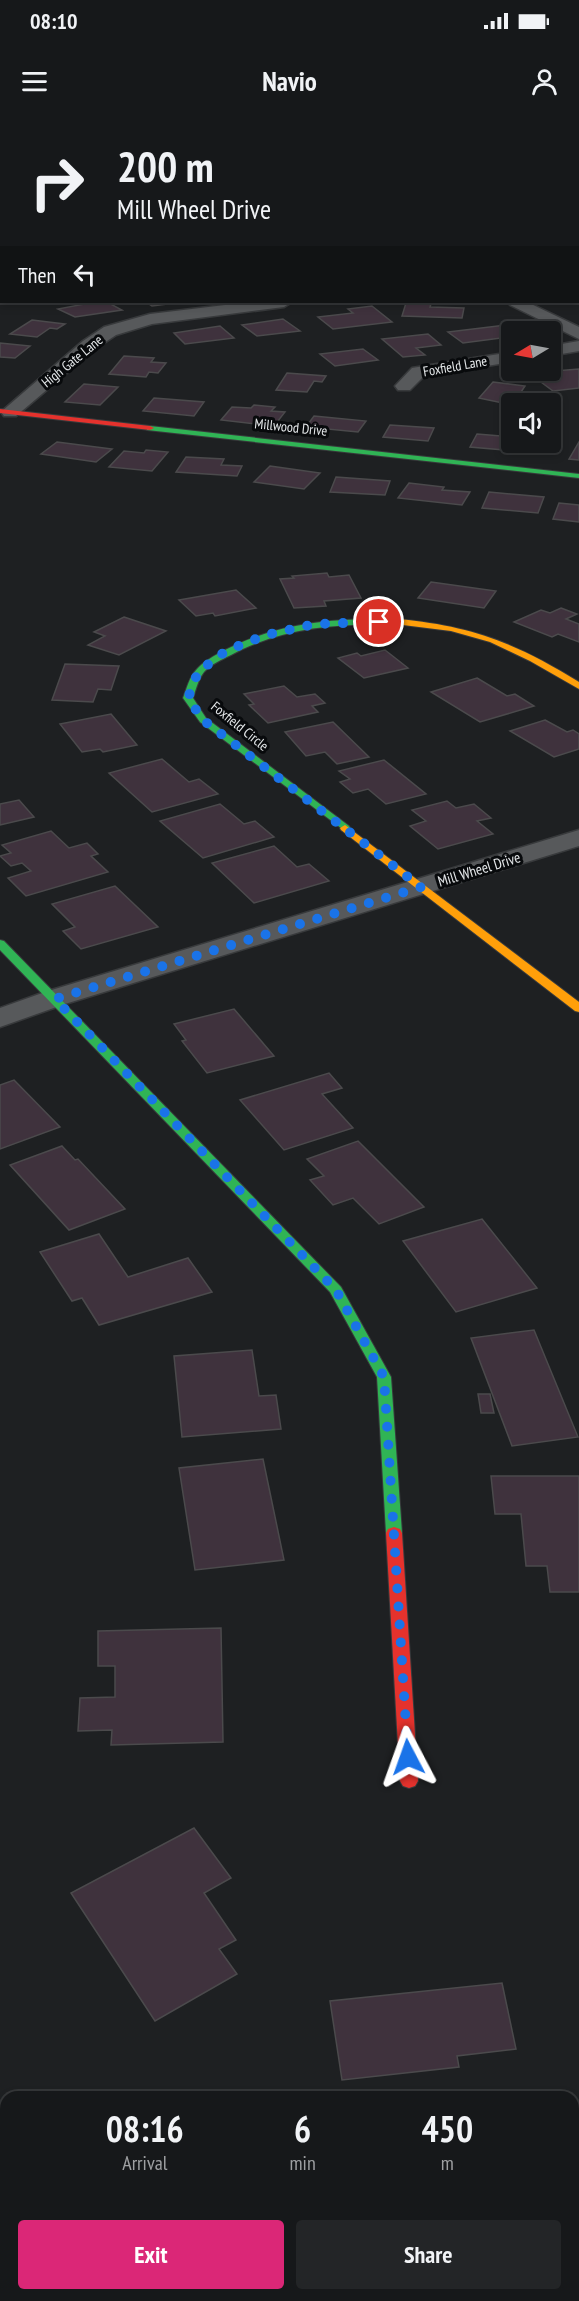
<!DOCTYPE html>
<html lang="en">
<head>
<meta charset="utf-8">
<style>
	:root { --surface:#16181a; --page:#232527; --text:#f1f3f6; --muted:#9ea0a2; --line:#353739; --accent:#db2777 }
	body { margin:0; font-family:"PT Sans Narrow",sans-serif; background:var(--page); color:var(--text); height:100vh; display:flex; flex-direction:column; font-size:22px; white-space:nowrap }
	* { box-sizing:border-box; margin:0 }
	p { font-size:20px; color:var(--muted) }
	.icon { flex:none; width:33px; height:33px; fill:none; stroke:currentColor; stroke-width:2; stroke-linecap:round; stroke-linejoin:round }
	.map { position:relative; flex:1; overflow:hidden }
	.panel { position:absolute; left:0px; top:1971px; width:579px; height:210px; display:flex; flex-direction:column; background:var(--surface); border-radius:18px 18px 0 0; box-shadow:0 3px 9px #0003,0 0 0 2px var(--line) }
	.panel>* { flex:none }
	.guide { position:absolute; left:0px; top:0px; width:579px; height:183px; box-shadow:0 3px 9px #0003,0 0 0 2px var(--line); background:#16181a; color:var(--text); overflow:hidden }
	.needle { width:39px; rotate:260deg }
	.fabs { position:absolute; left:501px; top:201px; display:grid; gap:12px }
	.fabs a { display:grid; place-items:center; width:60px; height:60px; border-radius:6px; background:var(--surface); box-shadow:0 3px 9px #0003,0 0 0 2px var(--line); font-size:30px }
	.pin { position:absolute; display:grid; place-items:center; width:51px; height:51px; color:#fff; margin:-26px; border:3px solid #fff; border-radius:50%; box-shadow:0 2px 6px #0007 }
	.me { position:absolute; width:66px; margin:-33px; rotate:356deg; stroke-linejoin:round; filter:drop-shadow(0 0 4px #0008) }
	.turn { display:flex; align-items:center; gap:21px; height:126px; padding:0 18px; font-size:27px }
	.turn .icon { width:78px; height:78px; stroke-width:2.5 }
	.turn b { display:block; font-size:42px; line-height:51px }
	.then { display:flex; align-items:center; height:57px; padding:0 18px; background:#0003; gap:12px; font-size:22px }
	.eta { display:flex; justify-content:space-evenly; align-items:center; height:102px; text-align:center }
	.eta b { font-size:36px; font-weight:700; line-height:42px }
	.primary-button { display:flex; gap:12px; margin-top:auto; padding:12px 18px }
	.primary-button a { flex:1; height:69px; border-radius:6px; background:var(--accent); color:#fff; font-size:24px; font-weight:700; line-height:69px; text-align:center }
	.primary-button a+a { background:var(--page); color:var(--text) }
	.status { display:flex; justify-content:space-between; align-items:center; height:42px; padding:0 30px; background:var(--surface); direction:ltr }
	.status svg { height:16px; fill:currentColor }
	header { display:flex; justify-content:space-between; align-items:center; height:78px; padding:0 18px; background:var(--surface); font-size:27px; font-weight:700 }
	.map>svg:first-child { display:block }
	.building { fill:#3f323d; stroke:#4b4a4c; stroke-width:1.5 }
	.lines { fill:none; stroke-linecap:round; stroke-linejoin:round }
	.street-casing { stroke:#383a3c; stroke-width:3 }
	.fast-casing { stroke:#383a3c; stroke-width:2 }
	.slow-casing { stroke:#383a3c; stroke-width:2 }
	.jam-casing { stroke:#383a3c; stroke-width:2 }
	.street { fill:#57595b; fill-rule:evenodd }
	.fast { fill:#30b455; fill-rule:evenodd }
	.slow { fill:#ff9f0a; fill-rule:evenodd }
	.jam { fill:#e5322d; fill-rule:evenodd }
	.route { stroke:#1a73e8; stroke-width:10; stroke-dasharray:0 18 }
	.labels { text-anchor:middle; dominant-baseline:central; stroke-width:6; stroke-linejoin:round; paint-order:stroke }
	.far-street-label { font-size:14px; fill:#e5e8ea; stroke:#080a0c }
	.street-label { font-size:15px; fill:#e5e8ea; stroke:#080a0c }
</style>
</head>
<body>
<div class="status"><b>08:10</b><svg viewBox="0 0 49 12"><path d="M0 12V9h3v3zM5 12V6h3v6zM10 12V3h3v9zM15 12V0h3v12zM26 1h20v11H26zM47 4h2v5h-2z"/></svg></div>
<header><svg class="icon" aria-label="menu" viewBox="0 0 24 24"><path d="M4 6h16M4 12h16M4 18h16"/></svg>Navio<svg class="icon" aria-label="person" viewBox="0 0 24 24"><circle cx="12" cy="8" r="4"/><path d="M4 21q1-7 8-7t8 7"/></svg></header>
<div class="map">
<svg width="579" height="2181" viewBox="0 0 579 2181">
	<rect width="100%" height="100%" fill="#1e2022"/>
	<!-- building -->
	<g class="building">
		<polygon points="95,182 100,184 107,182 122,190 75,197 58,189"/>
		<polygon points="146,182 184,182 152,186"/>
		<polygon points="406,183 431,184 430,187 464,188 462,198 402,196"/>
		<polygon points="372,186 392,202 333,209 318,197 353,193 348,189"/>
		<polygon points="283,199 300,211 257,216 242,205"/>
		<polygon points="32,200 65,204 57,209 50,208 37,217 10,214"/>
		<polygon points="506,205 516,212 512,212 512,222 501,218 463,223 448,212"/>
		<polygon points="220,206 234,218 185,224 174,213"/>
		<polygon points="428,214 441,225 416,228 425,235 403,237 382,219"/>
		<polygon points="0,223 30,226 15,238 0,237"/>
		<polygon points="363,229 378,240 335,246 320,234"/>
		<polygon points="124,236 154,238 151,242 166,243 158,253 149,252 146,257 109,254"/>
		<polygon points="579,249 579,268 553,271 529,253"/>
		<polygon points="287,253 326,256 322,262 314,261 307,272 276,270"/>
		<polygon points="493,262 525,266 521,272 527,272 519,284 512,285 479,278"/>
		<polygon points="84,264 118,267 100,285 65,282"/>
		<polygon points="154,278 204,282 194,296 143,291"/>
		<polygon points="254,285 275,287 271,291 285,292 274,306 221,300 232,287 251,288"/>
		<polygon points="314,296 366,301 358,312 306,307"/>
		<polygon points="390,305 434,308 428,321 383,317"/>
		<polygon points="477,314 512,317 512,322 533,322 528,332 470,327"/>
		<polygon points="57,322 112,329 96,342 41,334"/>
		<polygon points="579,322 579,340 569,339"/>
		<polygon points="146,330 168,332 152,351 109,347 124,331 144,333"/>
		<polygon points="186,337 224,339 221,345 242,346 237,356 176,352"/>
		<polygon points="270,346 320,353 304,369 254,362"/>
		<polygon points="336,357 390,361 385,375 330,372"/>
		<polygon points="409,363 444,367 442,370 470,372 462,385 398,378"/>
		<polygon points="489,372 544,377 538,393 482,388"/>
		<polygon points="559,383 579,385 579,402 553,399"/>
		<polygon points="327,453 329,457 349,455 361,478 324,481 326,486 294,488 280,459 294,458 292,456"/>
		<polygon points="431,462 496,471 484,488 418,478"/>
		<polygon points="236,470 256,488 215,496 213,493 196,496 179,480"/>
		<polygon points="561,488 577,494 566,499 579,504 579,522 558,514 552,517 514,502 541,490 550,493"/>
		<polygon points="124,497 166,511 119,535 88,525 105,516 94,512"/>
		<polygon points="385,530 408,548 364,558 338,538 357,533 361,536"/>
		<polygon points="65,544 119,546 111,570 98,569 93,582 52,580"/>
		<polygon points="477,558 507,576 515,574 534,586 480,602 431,572"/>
		<polygon points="284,566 297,577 315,574 325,583 312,586 318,592 268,603 249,585 254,584 244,574"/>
		<polygon points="111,594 137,625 103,632 100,629 82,632 60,604"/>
		<polygon points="545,600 567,612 573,610 579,614 579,629 554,637 510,611"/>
		<polygon points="333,602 369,637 337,644 325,632 306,636 285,612"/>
		<polygon points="162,639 189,662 199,659 218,674 152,692 109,653"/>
		<polygon points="384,640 426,674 386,684 368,669 353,673 340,662 350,659 339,651"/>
		<polygon points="19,680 34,697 0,705 0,684"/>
		<polygon points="447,681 456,688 474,684 491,698 477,701 493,714 438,729 410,706 426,701 412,690"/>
		<polygon points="220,684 244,704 255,701 274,717 203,738 160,701"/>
		<polygon points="51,711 69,728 87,723 98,734 91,736 108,752 26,776 8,758 31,751 22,743 11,746 0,736 11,733 2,725"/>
		<polygon points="274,726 297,747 309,744 329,761 254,783 212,743"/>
		<polygon points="115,766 158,807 81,829 63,811 75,807 52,784"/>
		<polygon points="234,889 274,936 207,953 182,921 186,920 174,904"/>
		<polygon points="329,953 342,968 322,974 353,1008 284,1030 240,980"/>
		<polygon points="14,960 60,1007 0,1029 0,965"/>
		<polygon points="358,1021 424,1087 379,1104 353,1078 333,1085 310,1060 324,1056 307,1039"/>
		<polygon points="62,1026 75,1040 78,1039 125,1089 69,1110 10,1045"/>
		<polygon points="482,1099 537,1168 456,1192 403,1121"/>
		<polygon points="99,1114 128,1157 188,1138 212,1172 99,1205 82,1178 72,1181 40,1132"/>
		<polygon points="534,1210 578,1317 512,1326 471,1218"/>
		<polygon points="252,1230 259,1276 276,1275 281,1309 182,1317 174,1236"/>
		<polygon points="478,1274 490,1274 494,1293 481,1293"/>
		<polygon points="263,1339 284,1440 195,1450 179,1348"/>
		<polygon points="491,1356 579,1356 579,1472 550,1472 547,1446 526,1446 521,1394 495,1394"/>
		<polygon points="221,1508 223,1622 111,1625 112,1610 78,1611 80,1578 115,1577 115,1546 98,1546 98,1511"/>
		<polygon points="194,1708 231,1758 204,1773 236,1820 219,1829 237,1854 155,1901 71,1773"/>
		<polygon points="502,1863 516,1929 457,1936 459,1947 342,1960 330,1881"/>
	</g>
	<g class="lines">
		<!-- street casing -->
		<g class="street-casing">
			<g id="street">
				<polygon points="267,0 281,0 282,2 268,2"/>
				<rect x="578" y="75" width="1" height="9"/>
				<polygon points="250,182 292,182 284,187 152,204 116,215 95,229 16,296 4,296 1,292 83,221 104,207 150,194"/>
				<polygon points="508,182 527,182 579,207 579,219 510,185"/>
				<polygon points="579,221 579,231 550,236 550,226"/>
				<polygon points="512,232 512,242 424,256 410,270 398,270 395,266 412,248"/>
				<polygon points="579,710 579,726 65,884 0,907 0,888 45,872"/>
			</g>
		</g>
		<!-- fast casing -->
		<g class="fast-casing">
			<g id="fast">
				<polygon points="150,306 579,354 579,358 147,310 147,306"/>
				<path d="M375 499H398L403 502 398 505C340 503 283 507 231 535 221 540 211 544 204 552 198 560 196 569 193 578L206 598 349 706 350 708 345 711 200 602 183 578C187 568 189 557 197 549 204 541 214 536 223 531 271 506 322 499 375 499Z"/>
				<polygon points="0,820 4,821 341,1167 391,1257 402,1413 400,1417 394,1419 388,1417 386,1413 377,1257 330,1172 0,830"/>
			</g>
		</g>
		<!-- slow casing -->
		<g class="slow-casing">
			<g id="slow">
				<path d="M398 499C472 506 516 523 579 562V569L530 541 490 522 451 511 395 504V500Z"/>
				<polygon points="345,705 579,882 579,892 575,891 341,710 340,708"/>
			</g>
		</g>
		<!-- jam casing -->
		<g class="jam-casing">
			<g id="jam">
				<polygon points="0,289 150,306 154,308 150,310 0,293"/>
				<polygon points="394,1407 400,1409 402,1413 418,1661 415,1666 409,1668 403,1666 400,1661 386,1413 388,1409"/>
			</g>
		</g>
		<!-- street -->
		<use href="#street" class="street"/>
		<!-- fast -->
		<use href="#fast" class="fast"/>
		<!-- slow -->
		<use href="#slow" class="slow"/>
		<!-- jam -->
		<use href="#jam" class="jam"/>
	</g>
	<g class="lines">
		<!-- route -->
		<polyline class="route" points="379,502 315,504 266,515 226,531 198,552 188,578 203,600 421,767 55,879 336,1170 384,1257 408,1637"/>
	</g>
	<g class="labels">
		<!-- far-street labels -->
		<g class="far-street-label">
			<text transform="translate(72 241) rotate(-39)">High Gate Lane</text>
			<text transform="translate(455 246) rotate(-10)">Foxfield Lane</text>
			<text transform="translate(291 307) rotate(6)">Millwood Drive</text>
			<text transform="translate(240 606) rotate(39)">Foxfield Circle</text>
		</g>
		<!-- street labels -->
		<g class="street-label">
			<text transform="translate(479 749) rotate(-17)">Mill Wheel Drive</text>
		</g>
	</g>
</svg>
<div class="fabs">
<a><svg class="needle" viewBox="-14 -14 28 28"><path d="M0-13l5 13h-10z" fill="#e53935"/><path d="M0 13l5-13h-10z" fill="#9ea0a2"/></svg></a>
<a><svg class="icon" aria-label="sound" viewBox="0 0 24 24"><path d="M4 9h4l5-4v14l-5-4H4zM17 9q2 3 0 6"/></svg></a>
</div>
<div class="pin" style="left:379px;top:502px;background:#d93025"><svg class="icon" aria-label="arrive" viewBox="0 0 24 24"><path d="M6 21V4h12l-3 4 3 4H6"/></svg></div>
<svg class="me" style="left:408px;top:1637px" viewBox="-20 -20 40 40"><path d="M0-17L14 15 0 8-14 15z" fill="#1a73e8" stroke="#fff" stroke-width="4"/></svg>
<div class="guide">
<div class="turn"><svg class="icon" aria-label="right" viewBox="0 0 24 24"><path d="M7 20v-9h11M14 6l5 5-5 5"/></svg><div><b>200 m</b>Mill Wheel Drive</div></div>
<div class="then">Then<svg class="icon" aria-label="left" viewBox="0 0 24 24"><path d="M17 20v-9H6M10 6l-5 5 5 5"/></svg></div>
</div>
<section class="panel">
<div class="eta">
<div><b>08:16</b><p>Arrival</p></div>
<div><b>6</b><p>min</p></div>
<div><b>450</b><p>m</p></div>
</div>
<div class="primary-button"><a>Exit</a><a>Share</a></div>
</section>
</div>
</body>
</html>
